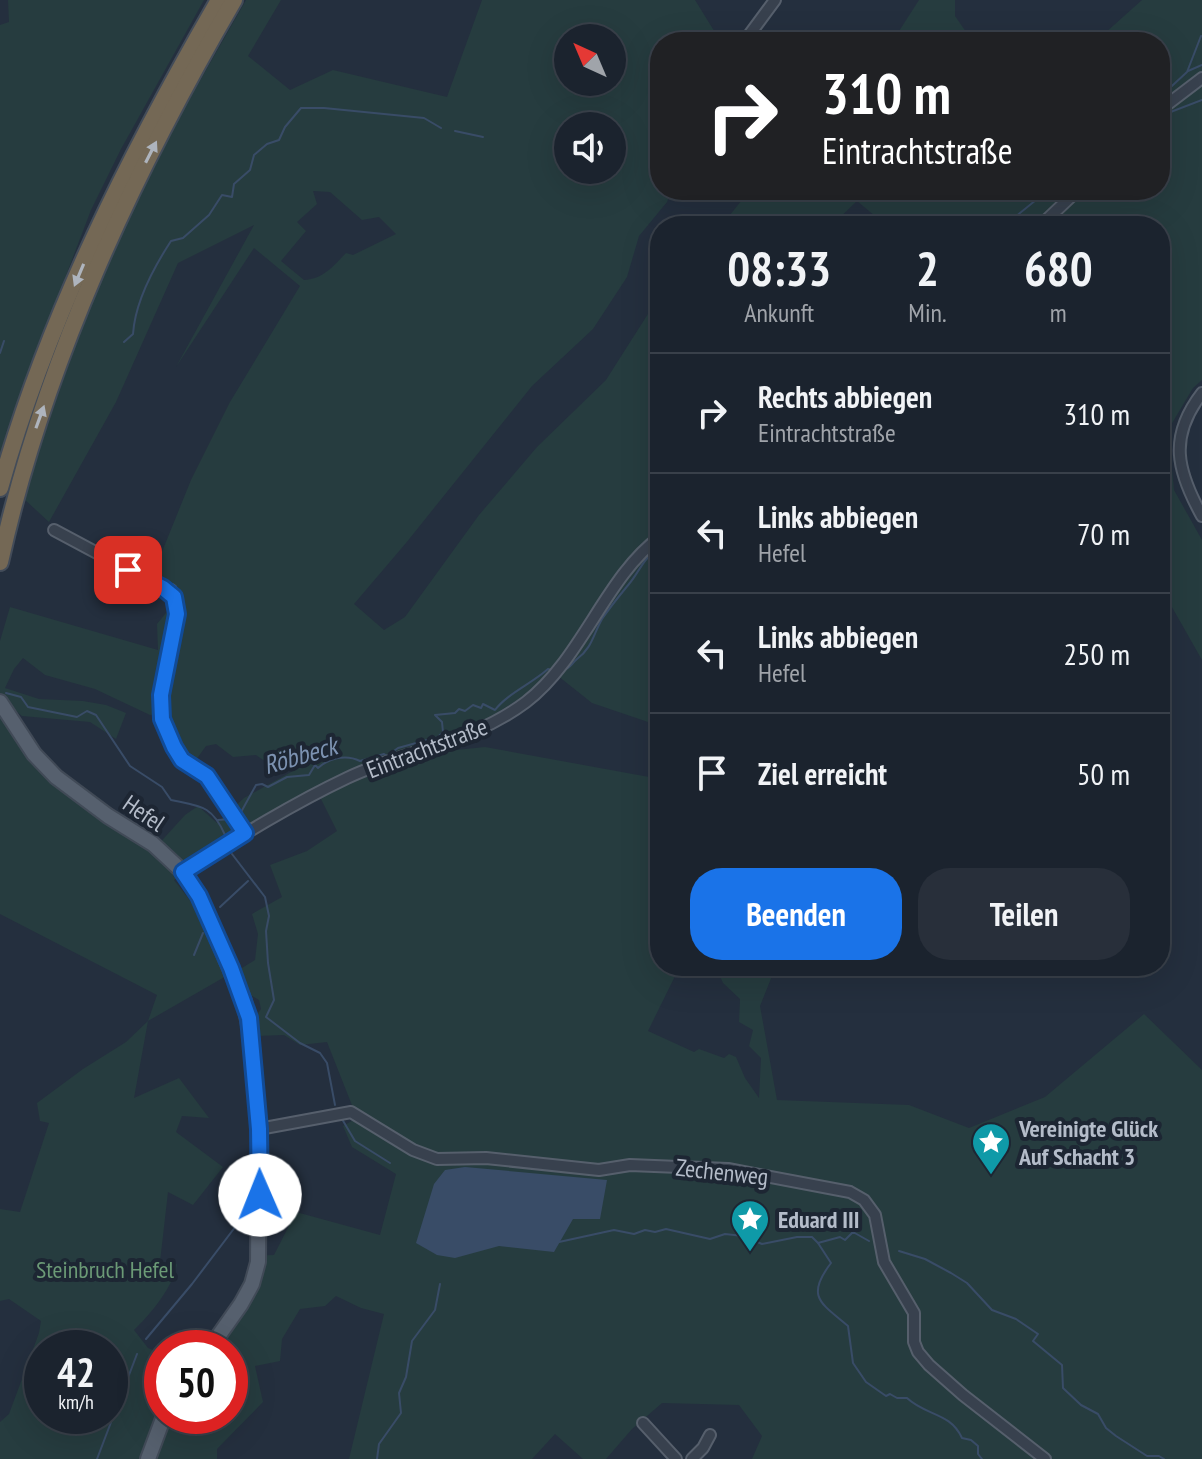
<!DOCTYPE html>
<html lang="de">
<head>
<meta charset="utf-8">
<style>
	:root { --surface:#1b232e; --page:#282f3a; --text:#f1f3f6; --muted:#a0a4aa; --line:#39404a; --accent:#1a73e8 }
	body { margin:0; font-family:"PT Sans Narrow",sans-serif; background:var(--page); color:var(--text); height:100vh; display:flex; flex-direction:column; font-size:30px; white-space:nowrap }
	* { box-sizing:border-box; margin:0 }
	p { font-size:26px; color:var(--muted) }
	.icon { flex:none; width:44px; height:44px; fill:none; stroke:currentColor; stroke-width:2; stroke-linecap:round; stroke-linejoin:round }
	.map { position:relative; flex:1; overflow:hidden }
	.side { position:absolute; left:650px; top:216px; width:520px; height:760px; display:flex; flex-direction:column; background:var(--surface); border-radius:32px; box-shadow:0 8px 32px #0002,0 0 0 2px var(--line) }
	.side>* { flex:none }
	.top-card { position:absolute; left:650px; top:32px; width:520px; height:168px; border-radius:32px; box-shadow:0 8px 32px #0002,0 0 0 2px var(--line); background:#202124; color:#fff; overflow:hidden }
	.needle { width:52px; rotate:316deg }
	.fabs { position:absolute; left:554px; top:24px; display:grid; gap:16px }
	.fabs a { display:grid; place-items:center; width:72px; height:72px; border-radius:50%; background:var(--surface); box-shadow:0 8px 32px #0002,0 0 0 2px var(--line); font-size:40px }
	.speed { position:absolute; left:24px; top:1330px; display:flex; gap:16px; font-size:40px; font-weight:700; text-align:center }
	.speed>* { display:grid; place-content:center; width:104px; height:104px; border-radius:50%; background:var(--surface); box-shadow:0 8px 32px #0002,0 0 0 2px var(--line); line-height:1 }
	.speed small { font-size:20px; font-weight:400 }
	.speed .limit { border:12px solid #d22; background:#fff; color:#111 }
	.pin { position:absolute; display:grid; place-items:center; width:68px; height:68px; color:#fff; margin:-34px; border-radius:16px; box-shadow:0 4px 12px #0006 }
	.me { position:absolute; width:88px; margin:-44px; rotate:359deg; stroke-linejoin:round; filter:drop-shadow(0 0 6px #0008) }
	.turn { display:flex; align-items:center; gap:28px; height:168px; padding:0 40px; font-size:36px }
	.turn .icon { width:104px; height:104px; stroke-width:2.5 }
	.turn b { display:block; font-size:56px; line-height:68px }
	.eta { display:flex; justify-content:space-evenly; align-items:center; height:136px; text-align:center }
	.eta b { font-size:48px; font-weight:600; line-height:56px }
	.primary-button { display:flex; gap:16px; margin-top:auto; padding:16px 40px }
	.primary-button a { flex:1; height:92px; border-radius:32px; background:var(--accent); color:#fff; font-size:32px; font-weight:600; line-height:92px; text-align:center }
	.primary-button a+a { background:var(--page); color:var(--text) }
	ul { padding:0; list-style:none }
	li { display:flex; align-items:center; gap:24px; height:120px; padding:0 40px; border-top:2px solid var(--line) }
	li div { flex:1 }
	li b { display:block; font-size:30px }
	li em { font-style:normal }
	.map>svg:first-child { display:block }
	.green { fill:#263c3f; fill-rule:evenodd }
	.water { fill:#394c67 }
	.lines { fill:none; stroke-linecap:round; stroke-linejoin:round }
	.stream { stroke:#394c67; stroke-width:2 }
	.minor-casing { stroke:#565f6c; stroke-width:14 }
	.major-casing { stroke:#414a57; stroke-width:18 }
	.highway-casing { stroke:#434c59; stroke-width:20 }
	.minor { stroke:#38414e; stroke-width:10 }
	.major { stroke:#56606e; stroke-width:14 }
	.highway { stroke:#746855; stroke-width:16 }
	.oneway { fill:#aeb4bd }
	.route-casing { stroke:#114b97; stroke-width:20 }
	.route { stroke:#1a73e8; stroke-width:14 }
	.labels { text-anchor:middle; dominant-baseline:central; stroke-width:8; stroke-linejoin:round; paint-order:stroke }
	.street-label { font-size:24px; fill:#b4bcc9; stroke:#1d2633 }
	.poi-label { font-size:24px; font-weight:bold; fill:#b4bcc9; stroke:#1d2633; text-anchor:start }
	.park-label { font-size:24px; fill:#6b9a76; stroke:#1d2633 }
	.water-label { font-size:26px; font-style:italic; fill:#7c92b1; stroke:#1d2633 }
</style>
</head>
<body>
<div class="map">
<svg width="1202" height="1459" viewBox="0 0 1202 1459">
	<rect width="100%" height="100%" fill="#242f3e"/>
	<!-- green -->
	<g class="green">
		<polygon points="8,0 204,0 121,149 91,210 7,430 0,456 0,25 9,22"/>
		<path d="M246 0H281L248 56 290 90 333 70 447 97 482 0H695L721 42H660V190H672L667 202 639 236 627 277 593 329 532 386 406 543 354 604 384 630 405 617 479 515 537 447 606 380 660 295V735L648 722 592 703 553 672 543 684 460 736 456 750 485 747 660 779V966H680L648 1031 694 1052 699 1049 724 1058 729 1054 736 1057 745 1078 759 1098 761 1058 749 1046 753 1030 739 1022 740 999 723 983 715 966H776L760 1006 777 1100 909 1105 969 1128 1045 1097 1144 1014 1202 1070V1459H752L762 1436 739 1405 662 1403 632 1429 606 1459H583L555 1434 532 1459H349L384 1314 361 1308 336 1296 325 1306 300 1309 282 1339 280 1361 255 1366 263 1402 217 1449V1459H0V1422L9 1414 39 1333 41 1321 9 1299 0 1301V1209L20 1212 49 1123 40 1121 37 1103 83 1069 126 1042 148 1021 157 995 0 914V702L34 754 156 847 185 815 198 806 217 823 244 798 311 761 300 756 266 762 256 755 233 757 216 744 206 746 193 764 178 750 164 714 150 715 95 689 45 675 23 658 14 669 5 688 39 699 83 701 106 705 126 713 116 739 90 722 22 716 0 697V641L10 607 158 650 157 624 171 607 176 593 153 574 191 480 230 402 300 286 254 248 176 367 254 225 178 263 116 402 49 522 23 498C52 413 79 328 115 246 152 161 200 81 246 0ZM568 38H612V82H568ZM568 126H612V170H568ZM313 191 330 192 362 220 379 217 396 234 353 255 346 253C334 265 324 279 304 280L281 261 306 231 297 222 317 204ZM317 791 337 831 307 851 270 865 282 897 252 914 258 934 255 960 237 971 249 994 259 1000 261 1009 256 1016V1036L284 1035 300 1045 327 1042 357 1118 343 1126 352 1147 396 1174 380 1235 296 1212 274 1255 251 1256C242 1294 226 1317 202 1348H230V1416H162V1354L148 1348 134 1330C150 1315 174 1286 177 1264L165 1267 160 1262 168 1192 193 1205 223 1167 176 1132 182 1116 209 1118 179 1078 134 1098 148 1021 228 975 192 903 174 880 224 846ZM42 1348H110V1416H42Z"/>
		<polygon points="919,0 955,0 955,16 973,42 892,42"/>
		<polygon points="1142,0 1202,0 1202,380 1193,388 1168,430 1174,490 1202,540 1202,660 1160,586 1160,226 887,226 857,201 831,226 721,226 750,190 1160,190 1160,42 1095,42"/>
	</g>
	<!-- water -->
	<polygon class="water" points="465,1167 607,1180 600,1219 573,1219 554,1252 499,1246 455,1258 437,1255 416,1243 434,1184 445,1170"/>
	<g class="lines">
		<!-- stream -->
		<g class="stream">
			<polyline points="1188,71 1202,65"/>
			<polyline points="1160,97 1187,72 1201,36"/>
			<polyline points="1160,122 1168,113 1202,100"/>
			<polyline points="455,131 483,137"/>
			<polyline points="1004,226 1036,200 1058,190"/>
			<path d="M124 342 133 334C135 303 154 267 171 241L183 238 209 215 222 195 232 197 234 184 250 170 254 155 267 144 279 140 285 127 301 108H324L424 118 441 128"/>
			<polyline points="0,353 4,341"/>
			<path d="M563 670C571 668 571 664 577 659 592 648 593 635 602 619 610 607 620 595 629 584 640 571 644 556 660 548"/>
			<path d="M6 693 21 697 28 707 77 717 87 711 96 715 130 766 162 787 171 800C200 806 212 805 225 835"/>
			<path d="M240 814 256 785 262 784 268 787 287 777 309 775 315 765 318 768C329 758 346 754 360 761L384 754 387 756 398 748 438 737 443 732 442 722 435 715 455 713 459 709 465 711 473 705 481 708 483 704 495 710C507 694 531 684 548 669L553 670"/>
			<polyline points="218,820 231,819"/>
			<polyline points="232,854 265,897 269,916 266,931 268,963 274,1000 266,1017 300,1043 320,1053 327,1063 335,1105"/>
			<polyline points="220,907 248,881"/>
			<polyline points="194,955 203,933"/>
			<polyline points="342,1119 355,1141 390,1163"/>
			<polyline points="559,1242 614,1230 634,1234 645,1230 655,1232 666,1229 710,1239 725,1234 743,1236 762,1244 797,1237 812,1237 818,1243 840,1237 845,1240 853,1232 869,1241"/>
			<path d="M818 1243 831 1263C805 1297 821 1303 848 1326L853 1363 866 1382 886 1396 890 1394 897 1398H907C926 1416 950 1412 962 1438L971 1440 978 1446V1454L982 1459"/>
			<polyline points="899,1251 925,1259 951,1273 967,1283 992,1310 1016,1319 1038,1334 1033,1341 1062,1365 1063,1388 1081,1405 1098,1414 1106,1428 1116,1436 1147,1456 1159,1456 1164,1459"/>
			<polyline points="146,1339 192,1284 242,1218"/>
			<polyline points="97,1459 137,1354"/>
			<polyline points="377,1459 379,1444 401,1413 399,1393 406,1377 412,1341 435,1310 440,1284"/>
		</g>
		<!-- minor casing -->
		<g class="minor-casing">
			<g id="minor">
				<polyline points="744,42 775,0"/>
				<polyline points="1160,110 1202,78"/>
				<polyline points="1040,226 1078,190"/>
				<path d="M1202 393C1168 437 1177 471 1202 516"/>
				<polyline points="54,530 170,592"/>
				<polyline points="171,590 177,614 161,695 162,719 174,747 182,760 207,776 245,833"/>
				<path d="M183 872C236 839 290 805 347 778 408 749 470 744 526 702 582 659 606 576 660 537"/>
				<polyline points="259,1129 351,1112 413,1150 437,1159 486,1158 599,1170 630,1165 728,1169 850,1192 864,1200 875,1215 884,1262 914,1313 914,1342 918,1352 929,1365 963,1395 1045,1459"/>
				<polyline points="643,1423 676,1459"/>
				<polyline points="692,1459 703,1448 710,1435"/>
			</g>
		</g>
		<!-- major casing -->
		<g class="major-casing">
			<g id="major">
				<polyline points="0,702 34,754 56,777 108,816 153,844 183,872 199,896 244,1001 251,1035 259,1129 258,1262 252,1284 241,1304 210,1348"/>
				<polyline points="148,1459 164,1416"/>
			</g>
		</g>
		<!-- highway casing -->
		<g class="highway-casing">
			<g id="highway">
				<path d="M0 488C48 316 130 154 219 0"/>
				<path d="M0 562C44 363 132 175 234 0"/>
			</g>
		</g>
		<!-- minor -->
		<use href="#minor" class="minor"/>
		<!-- major -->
		<use href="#major" class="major"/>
		<!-- highway -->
		<use href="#highway" class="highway"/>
	</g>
	<!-- one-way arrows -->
	<defs><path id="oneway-solid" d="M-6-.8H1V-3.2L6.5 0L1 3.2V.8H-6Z" transform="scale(2)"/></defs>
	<g class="oneway">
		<use href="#oneway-solid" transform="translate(151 152) rotate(-63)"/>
		<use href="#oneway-solid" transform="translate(79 275) rotate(113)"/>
		<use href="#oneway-solid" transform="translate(40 417) rotate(-70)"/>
	</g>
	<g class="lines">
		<!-- route casing -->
		<g class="route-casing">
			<polyline id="route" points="128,570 163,588 174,597 177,614 161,695 162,719 174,747 182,760 207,776 245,833 183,872 199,896 231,968 249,1018 259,1129 260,1195"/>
		</g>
		<!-- route -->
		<use href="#route" class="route"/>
	</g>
	<!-- icons -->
	<defs>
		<g id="sight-pin" transform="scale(2)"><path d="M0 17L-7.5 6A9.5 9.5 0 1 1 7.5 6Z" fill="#0f9aa8" stroke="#1d2633"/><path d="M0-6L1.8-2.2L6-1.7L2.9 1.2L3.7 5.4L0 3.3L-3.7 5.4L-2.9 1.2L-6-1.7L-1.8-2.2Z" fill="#fff"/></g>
	</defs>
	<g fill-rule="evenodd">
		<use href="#sight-pin" x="991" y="1142"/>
		<use href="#sight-pin" x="750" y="1219"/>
	</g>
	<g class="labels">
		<!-- street labels -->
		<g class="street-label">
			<text transform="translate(427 748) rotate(-21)">Eintrachtstraße</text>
			<text transform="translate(144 813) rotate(34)">Hefel</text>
			<text transform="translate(722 1172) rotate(6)">Zechenweg</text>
		</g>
		<!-- poi labels -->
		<g class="poi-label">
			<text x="1019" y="1128">Vereinigte Glück<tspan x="1019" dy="28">Auf Schacht 3</tspan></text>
			<text x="778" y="1219">Eduard III</text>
		</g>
		<!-- park labels -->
		<g class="park-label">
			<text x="105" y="1269">Steinbruch Hefel</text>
		</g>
		<!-- water labels -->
		<g class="water-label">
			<text transform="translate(300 755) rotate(-16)">Röbbeck</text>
		</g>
	</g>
</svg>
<div class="fabs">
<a><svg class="needle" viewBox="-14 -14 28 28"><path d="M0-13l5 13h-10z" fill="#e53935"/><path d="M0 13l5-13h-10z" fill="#a0a4aa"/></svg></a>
<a><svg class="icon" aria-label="sound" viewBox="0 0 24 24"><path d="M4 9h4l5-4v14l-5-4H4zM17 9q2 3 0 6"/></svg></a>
</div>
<div class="speed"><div>42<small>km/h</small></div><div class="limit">50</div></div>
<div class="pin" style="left:128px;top:570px;background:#d93025"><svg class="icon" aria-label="arrive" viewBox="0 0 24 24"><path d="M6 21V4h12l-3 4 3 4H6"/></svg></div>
<svg class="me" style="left:260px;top:1195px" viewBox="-20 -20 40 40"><circle r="19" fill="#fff"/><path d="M0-13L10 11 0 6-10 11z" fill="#1a73e8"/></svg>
<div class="top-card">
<div class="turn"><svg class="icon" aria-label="right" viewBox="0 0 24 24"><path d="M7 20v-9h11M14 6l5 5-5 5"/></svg><div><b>310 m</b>Eintrachtstraße</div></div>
</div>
<section class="side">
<div class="eta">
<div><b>08:33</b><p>Ankunft</p></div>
<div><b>2</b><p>Min.</p></div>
<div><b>680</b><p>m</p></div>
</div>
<ul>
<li><svg class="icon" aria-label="right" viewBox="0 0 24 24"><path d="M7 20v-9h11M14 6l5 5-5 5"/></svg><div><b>Rechts abbiegen</b><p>Eintrachtstraße</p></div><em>310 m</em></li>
<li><svg class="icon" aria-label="left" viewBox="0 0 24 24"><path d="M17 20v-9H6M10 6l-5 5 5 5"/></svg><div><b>Links abbiegen</b><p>Hefel</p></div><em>70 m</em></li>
<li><svg class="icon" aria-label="left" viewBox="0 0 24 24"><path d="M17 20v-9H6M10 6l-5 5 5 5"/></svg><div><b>Links abbiegen</b><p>Hefel</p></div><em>250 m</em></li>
<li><svg class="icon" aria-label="arrive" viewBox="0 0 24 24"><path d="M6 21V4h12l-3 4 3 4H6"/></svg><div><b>Ziel erreicht</b></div><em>50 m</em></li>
</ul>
<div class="primary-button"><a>Beenden</a><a>Teilen</a></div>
</section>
</div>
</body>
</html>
